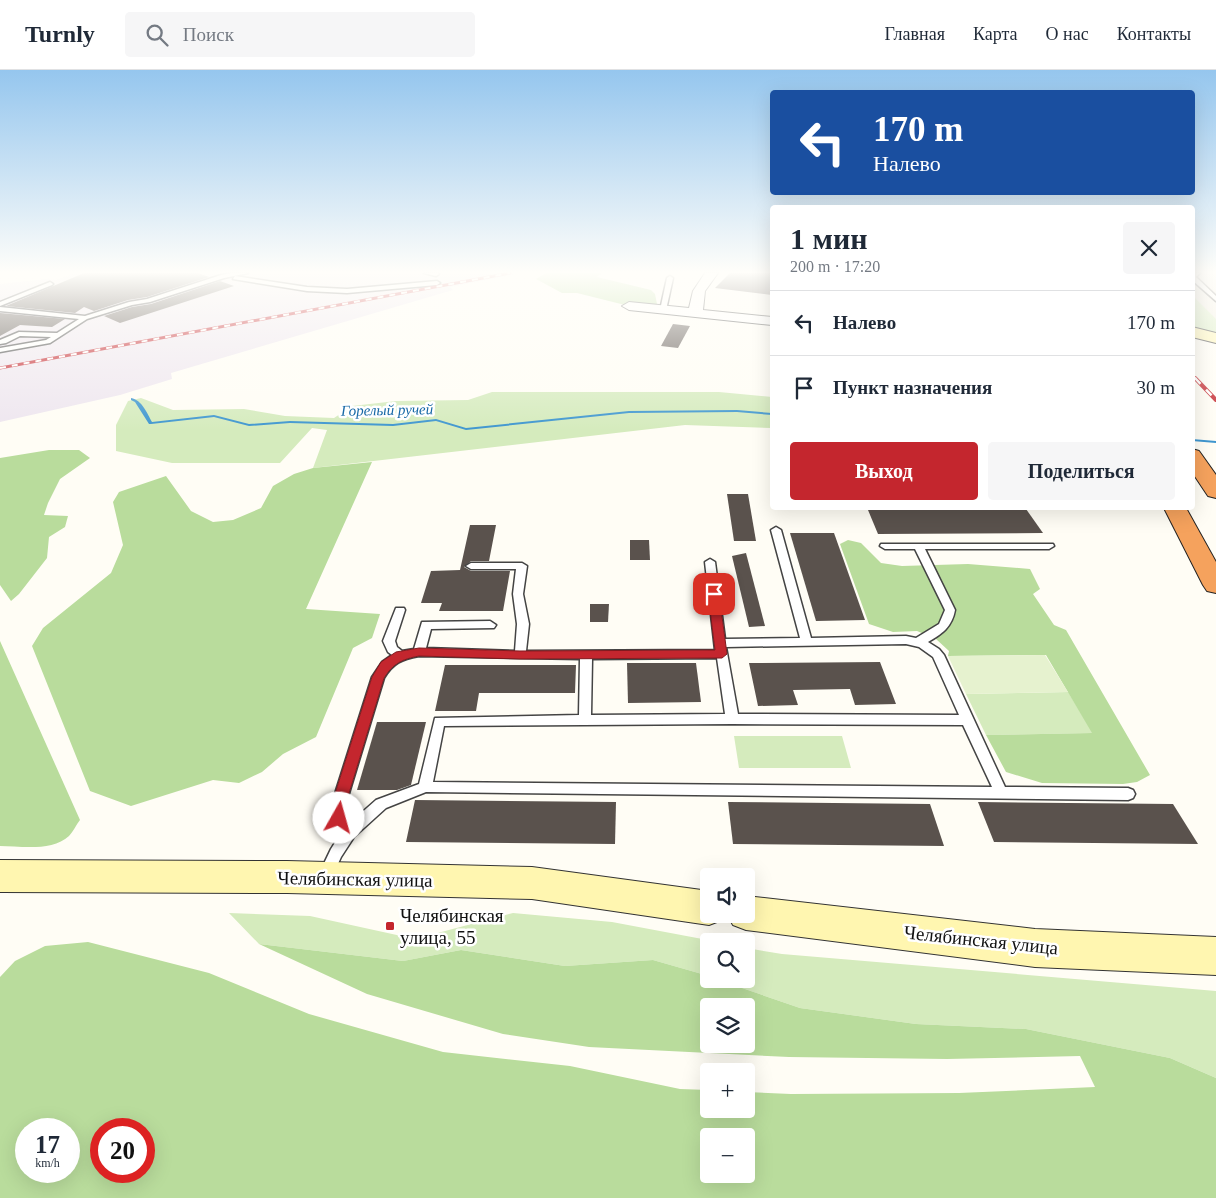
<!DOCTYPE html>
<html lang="ru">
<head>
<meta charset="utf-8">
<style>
	:root { --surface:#fff; --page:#f6f6f7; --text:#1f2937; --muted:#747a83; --line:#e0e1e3; --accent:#c4262e }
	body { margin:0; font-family:"Times New Roman",serif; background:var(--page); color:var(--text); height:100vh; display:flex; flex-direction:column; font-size:19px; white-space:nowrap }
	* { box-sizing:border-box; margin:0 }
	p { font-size:16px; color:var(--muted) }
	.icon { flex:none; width:28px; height:28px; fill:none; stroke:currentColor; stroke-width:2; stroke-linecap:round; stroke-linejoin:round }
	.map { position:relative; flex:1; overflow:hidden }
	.side { position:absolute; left:770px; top:135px; width:425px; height:305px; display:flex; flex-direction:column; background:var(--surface); border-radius:5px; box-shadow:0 5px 20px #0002 }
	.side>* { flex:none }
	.hud { position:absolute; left:770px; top:20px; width:425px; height:105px; border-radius:5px; box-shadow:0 5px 20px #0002; background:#1a4fa0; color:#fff; overflow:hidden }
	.controls { position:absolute; left:700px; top:798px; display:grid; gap:10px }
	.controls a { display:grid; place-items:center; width:55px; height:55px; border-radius:5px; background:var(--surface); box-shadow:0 5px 20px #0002; font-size:25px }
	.speed { position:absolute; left:15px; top:1048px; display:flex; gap:10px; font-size:25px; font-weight:700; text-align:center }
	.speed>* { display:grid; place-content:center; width:65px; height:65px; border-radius:50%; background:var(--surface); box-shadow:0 5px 20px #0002; line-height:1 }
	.speed small { font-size:12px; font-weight:400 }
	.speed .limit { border:8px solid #d22; background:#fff; color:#111 }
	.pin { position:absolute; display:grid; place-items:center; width:42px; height:42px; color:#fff; margin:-21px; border-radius:10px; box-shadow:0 2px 8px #0006 }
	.me { position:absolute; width:55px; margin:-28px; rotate:7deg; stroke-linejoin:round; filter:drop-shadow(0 0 4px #0008) }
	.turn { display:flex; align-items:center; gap:18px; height:105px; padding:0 20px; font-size:22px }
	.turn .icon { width:65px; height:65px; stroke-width:2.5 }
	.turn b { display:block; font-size:35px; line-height:42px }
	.round { display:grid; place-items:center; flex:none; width:52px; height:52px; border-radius:5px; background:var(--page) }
	.head { display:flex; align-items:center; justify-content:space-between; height:85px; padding:0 20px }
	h1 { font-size:30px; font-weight:600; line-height:38px }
	.button { display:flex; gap:10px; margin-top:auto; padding:10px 20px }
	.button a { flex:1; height:58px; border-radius:5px; background:var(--accent); color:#fff; font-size:20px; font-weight:600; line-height:58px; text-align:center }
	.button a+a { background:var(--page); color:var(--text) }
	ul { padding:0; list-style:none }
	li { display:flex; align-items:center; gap:15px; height:65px; padding:0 20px; border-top:1px solid var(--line) }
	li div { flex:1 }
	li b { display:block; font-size:19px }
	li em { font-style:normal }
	header { display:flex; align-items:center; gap:30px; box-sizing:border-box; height:70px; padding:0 25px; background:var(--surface); border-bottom:1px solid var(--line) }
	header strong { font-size:24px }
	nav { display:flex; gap:28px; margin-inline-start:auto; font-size:18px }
	.search { width:350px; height:45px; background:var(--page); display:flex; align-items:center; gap:12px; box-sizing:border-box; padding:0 18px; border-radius:5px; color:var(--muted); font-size:19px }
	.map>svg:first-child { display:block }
	.industrial { fill:#eee6ef }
	.green { fill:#d5ebbd }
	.forest { fill:#b9dc9c; fill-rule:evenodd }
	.pitch { fill:#e6f2cf }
	.plaza { fill:#f1ede2 }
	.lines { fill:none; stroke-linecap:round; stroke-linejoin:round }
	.stream { fill:#3f96cf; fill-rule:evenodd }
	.building { fill:#5a524d }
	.lane-casing { stroke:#444; stroke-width:3 }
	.street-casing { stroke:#444; stroke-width:2 }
	.secondary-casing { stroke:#333; stroke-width:2 }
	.highway-casing { stroke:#222; stroke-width:2 }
	.lane { fill:#fff; fill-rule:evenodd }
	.street { fill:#fff; fill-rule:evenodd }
	.secondary { fill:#fff6b0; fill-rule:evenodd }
	.highway { fill:#f5a25d; fill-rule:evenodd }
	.rail-far1-casing { stroke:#c4262e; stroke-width:3 }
	.rail-casing { stroke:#c4262e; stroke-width:4 }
	.rail-far1 { stroke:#fff; stroke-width:2; stroke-dasharray:6; stroke-linecap:butt }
	.rail { stroke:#fff; stroke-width:2.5; stroke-dasharray:8; stroke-linecap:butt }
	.route { fill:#c4262e; stroke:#7f191e }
	.poi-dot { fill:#c4262e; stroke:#fff; stroke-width:2 }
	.labels { text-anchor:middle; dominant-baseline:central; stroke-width:5; stroke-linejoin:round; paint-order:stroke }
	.far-water-label { font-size:15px; font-style:italic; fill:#1768a6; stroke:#fff }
	.near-street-label { font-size:19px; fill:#111; stroke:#fff }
	.near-poi-label { font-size:19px; fill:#111; stroke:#fff; text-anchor:start }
</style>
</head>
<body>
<header>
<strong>Turnly</strong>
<div class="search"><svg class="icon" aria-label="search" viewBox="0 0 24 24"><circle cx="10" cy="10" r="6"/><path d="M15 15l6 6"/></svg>Поиск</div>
<nav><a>Главная</a><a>Карта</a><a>О нас</a><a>Контакты</a></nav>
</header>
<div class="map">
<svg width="1216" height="1128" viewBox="0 0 1216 1128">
	<rect width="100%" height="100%" fill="#fffdf5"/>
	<!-- industrial -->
	<polygon class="industrial" points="74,203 255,204 521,203 450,217 453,220 171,303 172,309 120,325 0,352 0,214 46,209 56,210"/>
	<!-- green -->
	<g class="green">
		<polygon points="1192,219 1216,241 1216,263 1193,257"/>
		<polygon points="492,322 719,322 772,327 772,358 685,355 313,398 327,360 312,358 280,393 172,393 116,381 116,355 128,331 141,328 173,340 244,339 285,346 334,348 352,336 396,331 468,330"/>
		<polygon points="1068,622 1093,663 986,665 966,624"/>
		<polygon points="734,666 842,666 851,698 739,698"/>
		<polygon points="229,843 310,846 415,869 513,843 612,852 713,871 709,871 709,906 653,890 565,896 461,880 403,891 259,874"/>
		<polygon points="746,878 782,884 1216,921 1216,1008 1170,988 1026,959 916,954 800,938 716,909 746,909"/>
	</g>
	<!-- forest -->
	<g class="forest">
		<polygon points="546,203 602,203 597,207 651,220 655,224 657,234 652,237 625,235 577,223 562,223 536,209"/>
		<polygon points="49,380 79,380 90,388 60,409 48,433 44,445 68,446 65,457 49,467 47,488 19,524 11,531 0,515 0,388"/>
		<polygon points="372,392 306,539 380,544 372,568 353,578 316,667 283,684 262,702 239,713 213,710 131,736 90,721 32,576 43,558 111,503 123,475 113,432 119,422 166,406 191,441 213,452 233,450 261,438 273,416 294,404 313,398"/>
		<polygon points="848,470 861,473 881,493 902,496 968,494 1030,499 1040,519 1033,524 1054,555 1066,560 1150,705 1137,712 1123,714 1042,713 1006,702 986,665 1092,663 1046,585 948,586 949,581 936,569 917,561 893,562 869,554 840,474"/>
		<path d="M0 571 80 750C76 755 73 762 69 766 52 782 20 776 0 776Z"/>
		<path d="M88 872 209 903 309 944 443 982 570 996 680 1019 709 1020V1039H746V1022L791 1024 959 1023 1095 1017 1080 986 947 989 789 987 589 977 503 964 367 924 259 874 403 891 461 880 565 896 653 890 709 906V909H716L800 938 916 954 1026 959 1170 988 1216 1008V1128H0V907L15 891 45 876ZM746 936V974H709V936ZM26 1059H69V1101H26ZM101 1059H144V1101H101ZM709 1066H746V1104H709Z"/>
	</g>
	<!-- pitch -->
	<polygon class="pitch" points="1045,585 1068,622 966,624 948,586"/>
	<!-- plaza -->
	<polygon class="plaza" points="1192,203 1216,203 1216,249 1193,226"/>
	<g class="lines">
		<!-- stream -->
		<g class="stream">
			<path d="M131 328C142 330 147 343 152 352L214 345 249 354 290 351 393 354 436 349 466 358 629 341 737 340 772 343V345L737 342 629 343 466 360 436 351 393 356 290 353 249 356 214 347 151 354H149L135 332 131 330Z"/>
			<polygon points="1192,369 1216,371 1216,373 1192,371"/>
		</g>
	</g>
	<!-- building -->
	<g class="building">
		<polygon points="84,203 198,203 209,207 147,227 128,230 94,241 84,237 75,243 6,236"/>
		<polygon points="730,203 772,203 772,225 715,218"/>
		<polygon points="220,211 234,216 120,253 104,246 132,237 151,234"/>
		<polygon points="0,243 65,249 52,257 20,255 0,266"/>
		<polygon points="673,254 690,256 678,278 661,276"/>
		<polygon points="727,424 748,424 756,471 734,471"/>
		<polygon points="1026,439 1043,463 878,464 868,440"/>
		<polygon points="470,455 496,455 489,491 471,491 464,497 471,501 510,501 503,541 439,541 442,533 421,533 431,501 460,500"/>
		<polygon points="790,463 834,463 865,550 816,551"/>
		<polygon points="630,470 649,470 650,490 630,490"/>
		<polygon points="746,483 765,556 749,557 732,486"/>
		<polygon points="590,534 609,534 608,552 590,552"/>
		<polygon points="880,592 896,634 855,635 850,619 793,620 798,635 758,636 749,593"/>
		<polygon points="627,593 696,593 701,632 628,633"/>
		<polygon points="445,595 576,595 575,623 479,623 476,641 435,641"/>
		<polygon points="377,652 426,652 411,715 397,720 357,720"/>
		<polygon points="415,730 616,732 615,774 406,772"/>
		<polygon points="728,732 930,734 944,776 733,774"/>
		<polygon points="978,732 1173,734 1198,774 994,772"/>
	</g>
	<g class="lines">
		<!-- lane casing -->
		<g class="lane-casing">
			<g id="lane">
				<polygon points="232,203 248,203 224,208 150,232 132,235 87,249 50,273 0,282 0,278 46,270 51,267 20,266 6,273 0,274 0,270 19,262 57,263 79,249 0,241 0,237 85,246 129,232 147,229 221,205"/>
				<polygon points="424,203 438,203 439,204 436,206"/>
				<polygon points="1192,203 1200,203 1196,207 1216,226 1216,231 1192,210"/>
				<polygon points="235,206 307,217 347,219 437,211 440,213 437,215 347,223 307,221 233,209"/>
				<polygon points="670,206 673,208 666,240 663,242 660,240 667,208"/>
				<polygon points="50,212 53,214 52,215 0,236 0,232"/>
				<path d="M776 457 781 460 811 568 906 566 916 568 939 554 945 540 915 479H885L880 476 881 474H1053L1054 476 1049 479H925L955 540C952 557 942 564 928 572L939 579 944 585 1005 717 1128 718 1133 720 1135 724 1133 728 1128 730 426 722 386 738 354 767 341 787 331 809 326 811 321 809 319 804 331 779 341 763 332 748 333 730 372 607 382 592 392 585 388 582 383 571 396 538H404L405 540 395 571 397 577 402 581 414 579 422 552 490 551 496 555 494 558 431 559 426 578 515 581 517 554 513 524 516 499H471L466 496 471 493H522L527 496 523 524 529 554 526 581 715 580 705 492 710 489 715 492 725 569 800 568 771 460ZM906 574 919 577 933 587 959 645 738 644 726 577ZM419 586 580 589 579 645 435 648 419 714 376 730 350 753 346 747 347 730 384 608C393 593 402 589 419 586ZM717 588 725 644 591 645 592 589ZM732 654 963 655 992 717 433 712 444 656Z"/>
			</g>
		</g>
		<!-- street casing -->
		<g class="street-casing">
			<polygon id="street" points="705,203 718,203 705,221 703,240 772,247 772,255 629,240 622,236 629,232 689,238 693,221"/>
		</g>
		<!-- secondary casing -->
		<g class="secondary-casing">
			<g id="secondary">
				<polygon points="1192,257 1216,263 1216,273 1192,267"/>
				<polygon points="0,790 287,791 532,797 709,821 709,844 725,844 722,850 709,855 532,829 287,823 0,822"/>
				<polygon points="746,826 1035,859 1216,867 1216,905 1035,897 746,860 733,855 727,844 746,844"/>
			</g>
		</g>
		<!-- highway casing -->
		<g class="highway-casing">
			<g id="highway">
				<polygon points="1192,379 1199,381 1216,405 1216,428 1208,426 1192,402"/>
				<polygon points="1164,438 1186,438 1216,492 1216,523 1207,521 1203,515"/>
			</g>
		</g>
		<!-- lane -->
		<use href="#lane" class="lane"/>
		<!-- street -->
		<use href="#street" class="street"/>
		<!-- secondary -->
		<use href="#secondary" class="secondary"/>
		<!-- highway -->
		<use href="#highway" class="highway"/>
		<!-- rail-far1 casing -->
		<g class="rail-far1-casing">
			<g id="rail-far1">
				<polyline points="0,298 510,203"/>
				<polyline points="1192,305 1197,310"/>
			</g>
		</g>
		<!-- rail casing -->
		<g class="rail-casing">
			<polyline id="rail" points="1195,308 1216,330"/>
		</g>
		<!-- rail-far1 -->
		<use href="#rail-far1" class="rail-far1"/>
		<!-- rail -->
		<use href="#rail" class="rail"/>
	</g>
	<!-- sky -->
	<linearGradient id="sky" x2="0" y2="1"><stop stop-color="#95c6ee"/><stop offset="0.56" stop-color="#fffefa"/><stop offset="1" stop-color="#fffefa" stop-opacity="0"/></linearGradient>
	<rect width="1216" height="361" fill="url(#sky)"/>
	<!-- route -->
	<path class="route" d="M714 521 719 524 727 584 722 588 520 589 419 586C403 589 393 593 384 608L347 730 344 752 339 754 334 752 332 748 333 730 372 607 381 592 396 582 419 578 520 581 715 580 708 524Z"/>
	<!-- markers -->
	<rect class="poi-dot" x="385" y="851" width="10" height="10" rx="2.5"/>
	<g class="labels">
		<!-- far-water labels -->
		<g class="far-water-label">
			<text transform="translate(387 340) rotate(-1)">Горелый ручей</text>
		</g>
		<!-- near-street labels -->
		<g class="near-street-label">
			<text transform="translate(355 809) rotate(1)">Челябинская улица</text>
			<text transform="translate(981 870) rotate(6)">Челябинская улица</text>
		</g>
		<!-- near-poi labels -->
		<g class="near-poi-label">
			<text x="400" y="845">Челябинская<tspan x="400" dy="22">улица, 55</tspan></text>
		</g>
	</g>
</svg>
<div class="controls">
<a><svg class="icon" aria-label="sound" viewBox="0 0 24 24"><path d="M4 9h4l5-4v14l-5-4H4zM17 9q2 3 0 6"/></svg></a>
<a><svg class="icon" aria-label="search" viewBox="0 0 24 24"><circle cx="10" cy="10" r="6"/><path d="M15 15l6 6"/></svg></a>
<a><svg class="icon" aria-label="layers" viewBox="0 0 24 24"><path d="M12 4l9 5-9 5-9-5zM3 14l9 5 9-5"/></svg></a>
<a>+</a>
<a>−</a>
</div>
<div class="speed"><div>17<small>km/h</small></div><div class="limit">20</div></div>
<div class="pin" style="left:714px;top:524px;background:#d93025"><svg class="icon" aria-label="arrive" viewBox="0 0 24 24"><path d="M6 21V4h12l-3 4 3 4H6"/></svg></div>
<svg class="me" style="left:339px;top:748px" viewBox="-20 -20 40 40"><circle r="19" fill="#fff"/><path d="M0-13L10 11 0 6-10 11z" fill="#c4262e"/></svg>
<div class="hud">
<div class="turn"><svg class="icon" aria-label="left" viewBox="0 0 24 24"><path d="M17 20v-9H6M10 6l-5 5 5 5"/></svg><div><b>170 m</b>Налево</div></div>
</div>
<section class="side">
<div class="head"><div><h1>1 мин</h1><p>200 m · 17:20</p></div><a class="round"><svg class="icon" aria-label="close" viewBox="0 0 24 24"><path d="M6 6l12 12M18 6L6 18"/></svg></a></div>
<ul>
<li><svg class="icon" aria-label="left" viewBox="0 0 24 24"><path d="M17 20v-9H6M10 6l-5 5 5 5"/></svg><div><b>Налево</b></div><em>170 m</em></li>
<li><svg class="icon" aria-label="arrive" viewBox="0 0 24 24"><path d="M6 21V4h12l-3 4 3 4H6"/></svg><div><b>Пункт назначения</b></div><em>30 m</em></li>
</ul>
<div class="button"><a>Выход</a><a>Поделиться</a></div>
</section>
</div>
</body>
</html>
